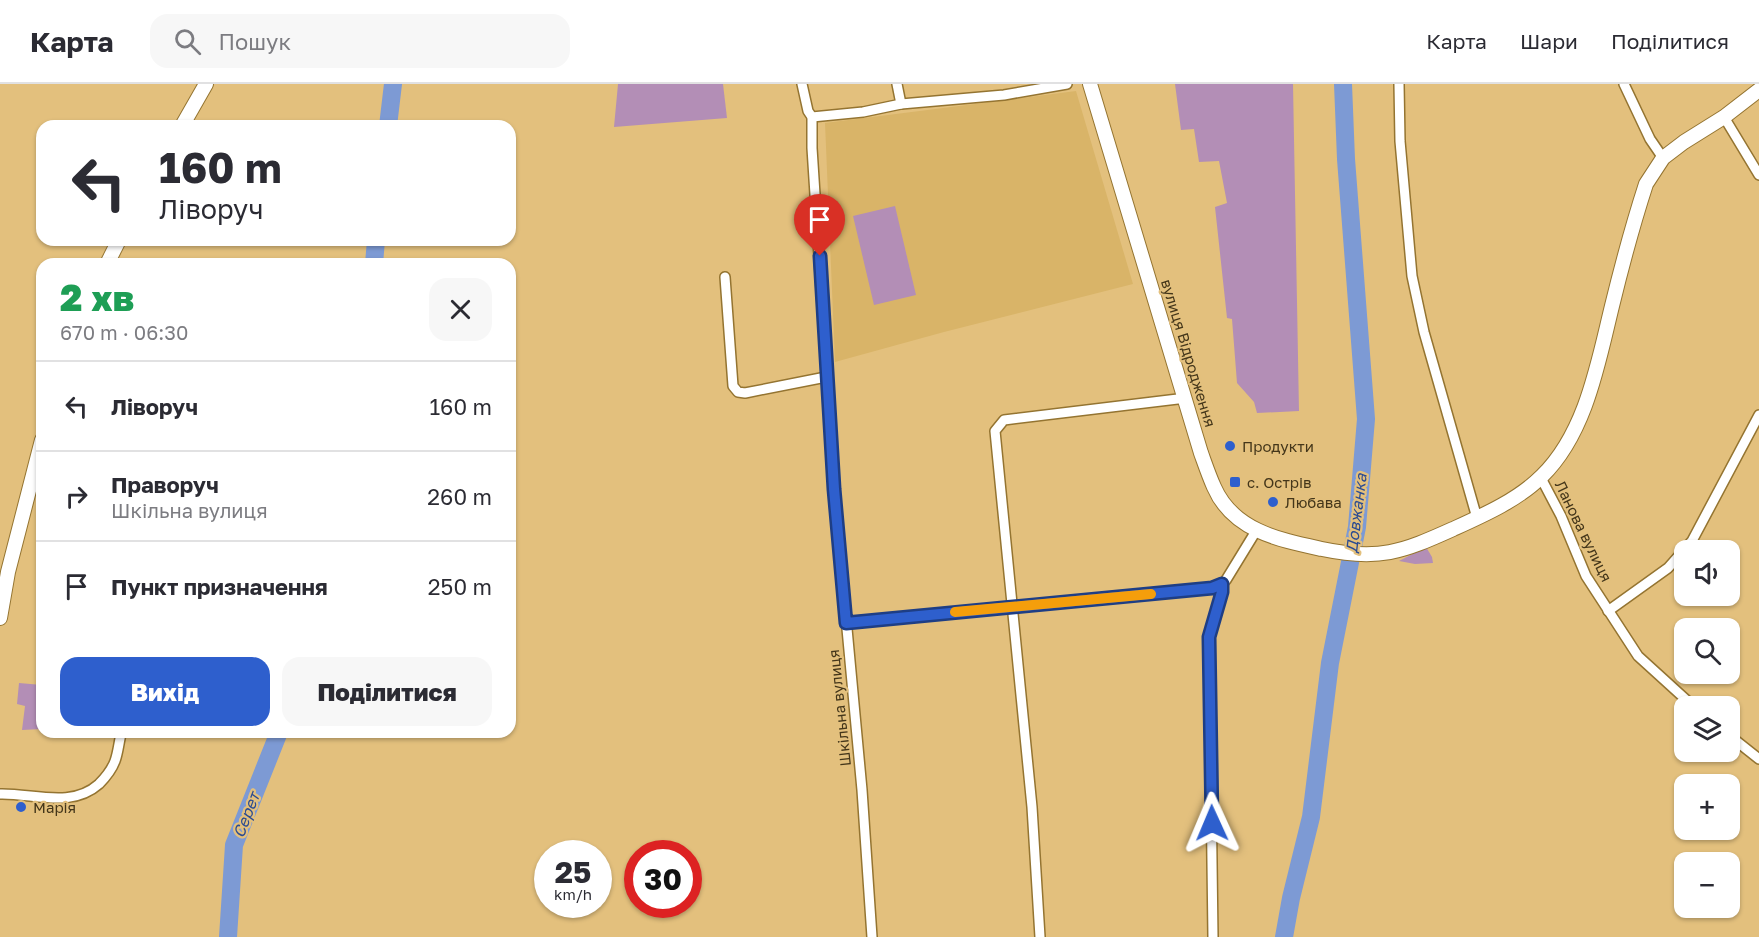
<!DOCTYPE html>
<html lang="uk">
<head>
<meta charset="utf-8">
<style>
	:root { --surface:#fff; --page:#f7f7f7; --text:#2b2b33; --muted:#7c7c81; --line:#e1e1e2; --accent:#2e5fcd }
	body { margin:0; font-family:"Golos Text",sans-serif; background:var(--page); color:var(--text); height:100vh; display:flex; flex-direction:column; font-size:22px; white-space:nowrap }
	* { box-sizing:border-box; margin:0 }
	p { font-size:20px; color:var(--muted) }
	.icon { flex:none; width:33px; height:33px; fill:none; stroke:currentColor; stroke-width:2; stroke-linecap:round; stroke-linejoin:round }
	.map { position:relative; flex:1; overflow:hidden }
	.details { position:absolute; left:36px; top:174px; width:480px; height:480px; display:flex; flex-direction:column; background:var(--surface); border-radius:18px; box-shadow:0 2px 4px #0004 }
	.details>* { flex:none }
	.guide { position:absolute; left:36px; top:36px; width:480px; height:126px; border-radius:18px; box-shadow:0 2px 4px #0004; background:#fff; color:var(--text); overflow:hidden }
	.fabs { position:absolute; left:1674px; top:456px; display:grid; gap:12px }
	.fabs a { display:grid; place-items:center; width:66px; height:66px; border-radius:12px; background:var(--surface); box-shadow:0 2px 4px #0004; font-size:30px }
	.speed { position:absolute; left:534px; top:756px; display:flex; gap:12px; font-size:30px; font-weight:700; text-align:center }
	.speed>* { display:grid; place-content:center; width:78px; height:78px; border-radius:50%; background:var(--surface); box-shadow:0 2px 4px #0004; line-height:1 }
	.speed small { font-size:15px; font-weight:400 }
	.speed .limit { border:9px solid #d22; background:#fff; color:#111 }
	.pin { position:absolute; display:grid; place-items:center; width:51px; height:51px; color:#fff; margin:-62px -26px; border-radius:50% 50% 50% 0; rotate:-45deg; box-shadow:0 0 6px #0007 }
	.pin .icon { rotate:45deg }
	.me { position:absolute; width:66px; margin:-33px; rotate:359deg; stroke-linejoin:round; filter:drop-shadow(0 0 4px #0008) }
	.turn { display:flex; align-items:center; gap:21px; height:126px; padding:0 24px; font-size:27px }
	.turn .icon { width:78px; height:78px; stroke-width:2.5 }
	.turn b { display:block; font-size:42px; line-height:51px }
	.round { display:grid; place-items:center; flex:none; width:63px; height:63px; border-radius:18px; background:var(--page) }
	.overview { display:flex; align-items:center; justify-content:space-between; height:102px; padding:0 24px }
	h1 { font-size:36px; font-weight:800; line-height:45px; color:#1e9e55 }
	.primary-button { display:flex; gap:12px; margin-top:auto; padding:12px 24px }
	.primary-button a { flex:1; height:69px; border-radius:18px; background:var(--accent); color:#fff; font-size:24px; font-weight:800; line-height:69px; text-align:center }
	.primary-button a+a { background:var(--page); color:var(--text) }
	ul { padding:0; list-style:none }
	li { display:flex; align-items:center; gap:18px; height:90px; padding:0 24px; border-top:2px solid var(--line) }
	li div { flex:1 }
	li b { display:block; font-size:22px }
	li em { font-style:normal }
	header { display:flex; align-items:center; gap:36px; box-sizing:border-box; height:84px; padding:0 30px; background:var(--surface); border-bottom:2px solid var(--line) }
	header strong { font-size:28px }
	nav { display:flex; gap:33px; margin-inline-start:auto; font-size:21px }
	.search { width:420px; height:54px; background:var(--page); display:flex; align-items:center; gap:15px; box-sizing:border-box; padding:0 21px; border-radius:18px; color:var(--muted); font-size:22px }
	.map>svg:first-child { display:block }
	.built { fill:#d9b468 }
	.green { fill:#b38eb6 }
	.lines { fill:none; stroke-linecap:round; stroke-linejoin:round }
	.river { stroke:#7d9ad4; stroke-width:18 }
	.street-casing { stroke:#947431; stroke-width:12 }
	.secondary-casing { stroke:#947431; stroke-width:16 }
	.street { stroke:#fff; stroke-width:9 }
	.secondary { stroke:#fff; stroke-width:14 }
	.route-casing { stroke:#1e3e85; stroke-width:15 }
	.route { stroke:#2e5fcd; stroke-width:10 }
	.slow { stroke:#f59e0b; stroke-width:10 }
	.poi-dot { fill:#2e5fcd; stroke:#e3c07d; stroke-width:2 }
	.labels { text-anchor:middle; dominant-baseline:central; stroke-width:4.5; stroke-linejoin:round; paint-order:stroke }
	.street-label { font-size:15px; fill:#44361a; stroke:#e3c07d }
	.poi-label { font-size:15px; fill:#44361a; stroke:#e3c07d; text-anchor:start }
	.water-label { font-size:16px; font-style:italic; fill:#2b4b91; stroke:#e3c07d }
</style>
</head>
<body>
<header>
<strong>Карта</strong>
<div class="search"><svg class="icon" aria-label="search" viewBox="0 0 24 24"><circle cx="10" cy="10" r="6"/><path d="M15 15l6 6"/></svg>Пошук</div>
<nav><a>Карта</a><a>Шари</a><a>Поділитися</a></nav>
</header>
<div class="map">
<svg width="1759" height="853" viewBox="0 0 1759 853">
	<rect width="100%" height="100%" fill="#e3c07d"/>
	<!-- built -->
	<polygon class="built" points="1076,7 1133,200 944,248 835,278 825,39"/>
	<!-- green -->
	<g class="green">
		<polygon points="618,0 723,0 727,34 614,43"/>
		<polygon points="1175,0 1293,0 1299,327 1257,329 1254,318 1237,299 1232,235 1227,234 1215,123 1227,119 1219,77 1199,78 1194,45 1181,46"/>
		<polygon points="895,122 916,211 874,221 853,132"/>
		<polygon points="1426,463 1432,473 1433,479 1415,480 1399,477"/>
		<polygon points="19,599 42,601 42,645 22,646 25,622 17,620"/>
	</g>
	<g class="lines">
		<!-- river -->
		<g class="river">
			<polyline points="388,42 393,0"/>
			<polyline points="374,180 376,156"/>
			<polyline points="228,853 234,761 279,648"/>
			<polyline points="1284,853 1291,814 1311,733 1330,579 1357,443 1366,335 1346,75 1343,0"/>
		</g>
		<!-- street casing -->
		<g class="street-casing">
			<g id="street">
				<polyline points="802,0 808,27 812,33 812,64 834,405 862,706 872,853"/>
				<polyline points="897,0 901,20"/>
				<polyline points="1399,0 1400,57 1412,192 1424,248 1477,434"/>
				<polyline points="1624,0 1650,55 1663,74"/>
				<polyline points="812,33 863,28 901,20 1004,11 1067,0"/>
				<polyline points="1724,33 1759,91"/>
				<polyline points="725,193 733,302 738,308 745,309 826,293"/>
				<polyline points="1541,394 1561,432 1586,492 1638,572 1693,622"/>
				<polyline points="1608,527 1668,484 1692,457 1759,331"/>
				<polyline points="846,539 1212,504 1222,500 1226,496 1256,447"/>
				<polyline points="1730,652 1759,675"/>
				<path d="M0 710C33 709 71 725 99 700 105 694 112 685 115 677 118 669 119 658 121 650"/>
				<polyline points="1040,853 1032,723 995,347 1004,336 1186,314"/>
				<polyline points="1213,853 1209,553 1222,508 1222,500"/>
			</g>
		</g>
		<!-- secondary casing -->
		<g class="secondary-casing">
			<g id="secondary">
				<path d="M1090 0 1201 369C1205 380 1209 392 1214 403 1233 447 1280 456 1322 465 1379 477 1402 468 1453 445 1484 431 1518 416 1542 392 1586 349 1598 279 1612 222 1622 181 1633 140 1646 100L1663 74 1684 58 1724 33 1759 6"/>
				<polyline points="182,42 206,0"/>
				<polyline points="107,180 119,156"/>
				<polyline points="0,534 8,488 42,356"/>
			</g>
		</g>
		<!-- street -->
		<use href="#street" class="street"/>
		<!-- secondary -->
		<use href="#secondary" class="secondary"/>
	</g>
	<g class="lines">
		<!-- route casing -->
		<g class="route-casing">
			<polyline id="route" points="820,172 834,405 846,539 1170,508 1212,504 1222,500 1222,508 1209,553 1212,739"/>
		</g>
		<!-- route -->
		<use href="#route" class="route"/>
		<!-- slow -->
		<polyline class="slow" points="955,528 1151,510"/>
	</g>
	<!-- markers -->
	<g class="poi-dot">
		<circle cx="1230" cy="362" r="6"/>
		<rect x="1229" y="392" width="12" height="12" rx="3"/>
		<circle cx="1273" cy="418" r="6"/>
		<circle cx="21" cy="723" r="6"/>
	</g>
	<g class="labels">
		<!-- street labels -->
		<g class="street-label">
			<text transform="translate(1189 269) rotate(73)">вулиця Відродження</text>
			<text transform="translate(1584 447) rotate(64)">Ланова вулиця</text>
			<text transform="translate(839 624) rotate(-96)">Шкільна вулиця</text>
		</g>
		<!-- poi labels -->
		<g class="poi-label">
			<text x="1242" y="362">Продукти</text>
			<text x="1247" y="398">с. Острів</text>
			<text x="1285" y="418">Любава</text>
			<text x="33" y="723">Марія</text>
		</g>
		<!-- water labels -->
		<g class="water-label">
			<text transform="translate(1356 429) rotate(-83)">Довжанка</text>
			<text transform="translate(246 731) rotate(-69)">Серет</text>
		</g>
	</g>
</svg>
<div class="fabs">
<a><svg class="icon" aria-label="sound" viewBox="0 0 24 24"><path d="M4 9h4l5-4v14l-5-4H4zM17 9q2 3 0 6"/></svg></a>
<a><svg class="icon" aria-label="search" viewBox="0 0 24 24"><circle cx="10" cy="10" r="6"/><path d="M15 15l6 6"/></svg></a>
<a><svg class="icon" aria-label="layers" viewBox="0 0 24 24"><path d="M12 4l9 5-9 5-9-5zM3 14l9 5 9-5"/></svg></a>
<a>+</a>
<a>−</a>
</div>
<div class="speed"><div>25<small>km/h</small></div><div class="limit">30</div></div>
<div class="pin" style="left:820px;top:172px;background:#d93025"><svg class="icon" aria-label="arrive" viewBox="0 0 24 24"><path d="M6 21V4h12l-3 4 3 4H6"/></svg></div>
<svg class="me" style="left:1212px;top:739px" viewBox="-20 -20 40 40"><path d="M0-17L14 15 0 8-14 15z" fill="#2e5fcd" stroke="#fff" stroke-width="4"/></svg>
<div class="guide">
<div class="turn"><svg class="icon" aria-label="left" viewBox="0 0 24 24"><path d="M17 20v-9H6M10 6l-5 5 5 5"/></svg><div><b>160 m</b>Ліворуч</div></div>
</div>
<section class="details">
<div class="overview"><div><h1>2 хв</h1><p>670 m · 06:30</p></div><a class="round"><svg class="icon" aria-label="close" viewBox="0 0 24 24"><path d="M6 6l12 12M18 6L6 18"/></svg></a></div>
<ul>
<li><svg class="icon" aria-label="left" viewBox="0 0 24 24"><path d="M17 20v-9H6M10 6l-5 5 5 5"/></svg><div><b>Ліворуч</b></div><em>160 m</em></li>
<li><svg class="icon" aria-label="right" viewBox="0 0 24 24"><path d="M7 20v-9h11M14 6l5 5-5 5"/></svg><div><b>Праворуч</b><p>Шкільна вулиця</p></div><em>260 m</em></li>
<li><svg class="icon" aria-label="arrive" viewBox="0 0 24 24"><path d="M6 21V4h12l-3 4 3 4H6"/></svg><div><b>Пункт призначення</b></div><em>250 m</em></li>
</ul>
<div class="primary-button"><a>Вихід</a><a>Поділитися</a></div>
</section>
</div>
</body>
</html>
